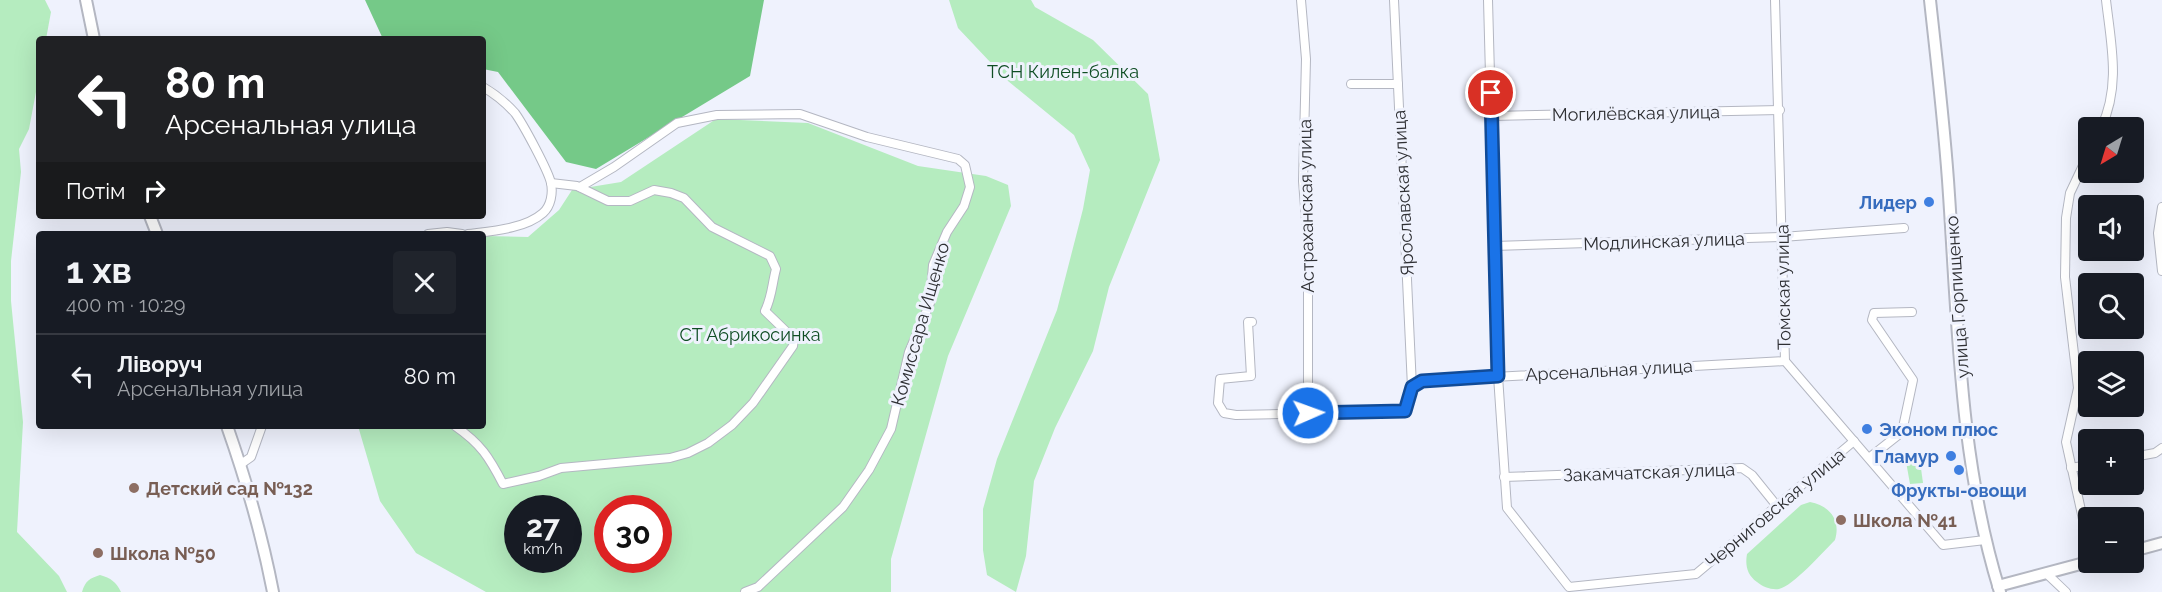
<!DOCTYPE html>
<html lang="uk">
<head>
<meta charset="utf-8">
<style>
	:root { --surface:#171b24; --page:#20242c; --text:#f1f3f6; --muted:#9ea1a6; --line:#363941 }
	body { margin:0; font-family:Raleway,sans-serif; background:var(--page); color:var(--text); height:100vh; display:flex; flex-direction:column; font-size:22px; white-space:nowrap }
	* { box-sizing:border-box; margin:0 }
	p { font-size:20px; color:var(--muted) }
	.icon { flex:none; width:33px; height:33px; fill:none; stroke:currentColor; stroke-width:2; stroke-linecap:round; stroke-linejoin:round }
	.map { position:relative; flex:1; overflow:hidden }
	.side { position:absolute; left:36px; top:231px; width:450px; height:198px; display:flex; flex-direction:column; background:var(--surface); border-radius:6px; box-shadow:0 6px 24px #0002 }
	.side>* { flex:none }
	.banner { position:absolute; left:36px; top:36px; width:450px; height:183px; border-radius:6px; box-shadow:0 6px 24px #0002; background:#202124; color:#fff; overflow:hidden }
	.needle { width:39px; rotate:218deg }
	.tools { position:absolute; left:2078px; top:117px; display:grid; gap:12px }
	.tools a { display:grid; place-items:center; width:66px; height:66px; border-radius:6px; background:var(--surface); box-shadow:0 6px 24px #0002; font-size:30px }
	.speed { position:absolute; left:504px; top:495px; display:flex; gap:12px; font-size:30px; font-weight:700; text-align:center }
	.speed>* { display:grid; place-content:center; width:78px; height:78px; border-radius:50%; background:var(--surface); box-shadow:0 6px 24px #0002; line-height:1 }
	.speed small { font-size:15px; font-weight:400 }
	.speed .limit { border:9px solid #d22; background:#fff; color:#111 }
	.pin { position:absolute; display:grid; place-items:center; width:51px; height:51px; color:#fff; margin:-26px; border:3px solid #fff; border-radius:50%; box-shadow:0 2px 6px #0007 }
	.me { position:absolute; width:66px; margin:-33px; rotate:88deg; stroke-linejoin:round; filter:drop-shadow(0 0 4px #0008) }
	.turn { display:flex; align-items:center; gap:21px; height:126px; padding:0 30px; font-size:27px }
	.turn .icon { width:78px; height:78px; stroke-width:2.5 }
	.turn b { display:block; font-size:42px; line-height:51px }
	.then { display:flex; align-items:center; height:57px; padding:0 30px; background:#0003; gap:12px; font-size:22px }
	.round { display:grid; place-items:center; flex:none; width:63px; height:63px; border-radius:6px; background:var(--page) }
	.summary { display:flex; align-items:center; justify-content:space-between; height:102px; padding:0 30px }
	h1 { font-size:36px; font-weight:700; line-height:45px }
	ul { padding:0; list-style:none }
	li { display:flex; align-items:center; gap:18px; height:84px; padding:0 30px; border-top:2px solid var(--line) }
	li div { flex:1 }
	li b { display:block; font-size:22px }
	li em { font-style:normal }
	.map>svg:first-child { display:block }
	.green { fill:#b5ecbf; fill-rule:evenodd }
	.forest { fill:#75c988 }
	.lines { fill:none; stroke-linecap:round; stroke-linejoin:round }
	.street-casing { stroke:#b4b7c2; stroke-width:10 }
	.secondary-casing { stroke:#b4b7c2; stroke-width:14 }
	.street { stroke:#fff; stroke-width:8 }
	.secondary { stroke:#fff; stroke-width:10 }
	.route-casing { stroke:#114b97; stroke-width:15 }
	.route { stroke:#1a73e8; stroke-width:10 }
	.shop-dot { fill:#3f7fe0; stroke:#eff2fd; stroke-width:2 }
	.education-dot { fill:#8d6e63; stroke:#eff2fd; stroke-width:2 }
	.labels { text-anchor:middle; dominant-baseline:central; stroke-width:6; stroke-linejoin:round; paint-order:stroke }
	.park-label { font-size:18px; fill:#0f4e24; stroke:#eff2fd }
	.street-label { font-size:18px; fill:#2f3034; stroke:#eff2fd }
	.shop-label { font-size:18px; font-weight:bold; fill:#366cbe; stroke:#eff2fd; text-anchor:end }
	.education-label { font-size:18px; font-weight:bold; fill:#785e54; stroke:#eff2fd; text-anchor:start }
</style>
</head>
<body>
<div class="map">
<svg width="2162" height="592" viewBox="0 0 2162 592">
	<rect width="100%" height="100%" fill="#eff2fd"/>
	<!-- green -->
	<g class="green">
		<polygon points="0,0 45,0 51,12 46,39 39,39 39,76 29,129 19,149 21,172 11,261 11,301 23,422 17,532 59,576 67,592 0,592"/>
		<polygon points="949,0 1031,0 1035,7 1093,40 1148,94 1160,160 1109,287 1093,351 1055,428 1034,481 1026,556 1016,592 987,575 983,550 983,509 997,459 1057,310 1083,209 1090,170 1074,135 1008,81 958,28"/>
		<path d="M716 119 808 123 918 166 986 176 1008 185 1011 206 948 356 891 559V592H486L416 553 380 501 358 426H483V236L528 237 559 210 572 190 621 182ZM518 508H568V560H518ZM608 508H658V560H608Z"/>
		<polygon points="1919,454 1923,483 1910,484 1905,456"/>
		<path d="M1810 502C1830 506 1841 520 1835 540 1823 552 1793 586 1779 589 1771 590 1763 587 1757 582 1747 575 1745 565 1747 554L1801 505Z"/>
		<path d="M100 575C111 578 116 582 121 592H82C85 581 90 578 100 575Z"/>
	</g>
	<!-- forest -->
	<polygon class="forest" points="365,0 764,0 750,76 596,169 566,162 498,72 483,69 483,39 383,39"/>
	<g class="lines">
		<!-- street casing -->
		<g class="street-casing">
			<g id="street">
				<polyline points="1301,0 1306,59 1303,181 1308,246 1308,413"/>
				<polyline points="1394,0 1412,387"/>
				<polyline points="1488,0 1498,376 1507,508 1569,587 1696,574 1854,441"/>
				<polyline points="1775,0 1785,361 1943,545 1985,540"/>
				<polyline points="1351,84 1398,84"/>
				<polyline points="1491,116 1780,110"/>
				<path d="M2101 128C2121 86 2111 44 2106 0"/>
				<polyline points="2088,155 2070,193 2066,218 2065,277 2078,388 2066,442 2088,542"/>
				<polyline points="580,187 614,167 677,123 717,115 800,114 867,137 958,159 965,165 970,187 964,206 947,232 933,265 930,303 909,352 891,429 869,470 843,507 758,587 745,592"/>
				<polyline points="2162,207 2158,233 2162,271"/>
				<polyline points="428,234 447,232 462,234"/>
				<path d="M468 234C491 231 525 229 543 213 551 206 553 193 551 183 548 170 523 124 515 113 506 103 495 94 483 87"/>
				<polyline points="1494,246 1782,237 1904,228"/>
				<polyline points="1252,322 1248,322 1251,376 1220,379 1218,403 1224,413 1236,415 1405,411 1412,387 1422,381 1785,361"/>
				<path d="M455 426C481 444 489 457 503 484L539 476 561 468 670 458 688 453 708 443 732 425 753 403 793 346 794 339 765 311C772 297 772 284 776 269L770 256 712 227 684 198 671 193 654 190 630 201H608L577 186 551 183"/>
				<polyline points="2133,457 2155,453 2162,448"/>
				<polyline points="1869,458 1902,432 1913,380 1872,320 1874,313 1912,312"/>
				<polyline points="241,464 251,457 262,426"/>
				<polyline points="2071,468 2088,465"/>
				<polyline points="1504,477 1742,468 1752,475 1777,506"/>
				<polyline points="2046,573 2066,592"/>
			</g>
		</g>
		<!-- secondary casing -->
		<g class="secondary-casing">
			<g id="secondary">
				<polyline points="86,0 94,39"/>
				<path d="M1930 0C1937 65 1945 130 1949 195 1958 328 1960 464 2000 592"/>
				<polyline points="150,216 157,234"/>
				<path d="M227 426C246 480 262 535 273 592"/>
				<polyline points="2133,551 2162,543"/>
				<polyline points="1998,586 2088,562"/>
			</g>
		</g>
		<!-- street -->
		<use href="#street" class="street"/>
		<!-- secondary -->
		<use href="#secondary" class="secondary"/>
	</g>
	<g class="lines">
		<!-- route casing -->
		<g class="route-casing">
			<polyline id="route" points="1308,413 1405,411 1412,387 1422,381 1498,376 1491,93"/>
		</g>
		<!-- route -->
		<use href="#route" class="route"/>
	</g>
	<!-- markers -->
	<g class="shop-dot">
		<circle cx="1929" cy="202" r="6"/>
		<circle cx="1867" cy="429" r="6"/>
		<circle cx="1951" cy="456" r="6"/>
		<circle cx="1959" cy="470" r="6"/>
	</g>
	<g class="education-dot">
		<circle cx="134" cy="488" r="6"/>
		<circle cx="1841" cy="520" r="6"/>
		<circle cx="98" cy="553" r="6"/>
	</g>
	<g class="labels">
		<!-- park labels -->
		<g class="park-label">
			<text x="1063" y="71">ТСН Килен-балка</text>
			<text x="750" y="334">СТ Абрикосинка</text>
		</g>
		<!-- street labels -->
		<g class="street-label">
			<text transform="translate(1636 113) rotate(-1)">Могилёвская улица</text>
			<text transform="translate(1403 193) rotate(-93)">Ярославская улица</text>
			<text transform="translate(1306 206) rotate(-91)">Астраханская улица</text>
			<text transform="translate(1664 241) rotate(-2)">Модлинская улица</text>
			<text transform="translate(1783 287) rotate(-91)">Томская улица</text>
			<text transform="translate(1957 297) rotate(-94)">улица Горпищенко</text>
			<text transform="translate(920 324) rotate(-74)">Комиссара Ищенко</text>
			<text transform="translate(1609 370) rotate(-3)">Арсенальная улица</text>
			<text transform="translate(1649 472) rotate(-2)">Закамчатская улица</text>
			<text transform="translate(1775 508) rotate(-40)">Черниговская улица</text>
		</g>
		<!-- shop labels -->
		<g class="shop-label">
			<text x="1917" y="202">Лидер</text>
			<text x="1879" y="429" text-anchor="start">Эконом плюс</text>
			<text x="1939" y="456">Гламур</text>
			<text x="1959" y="490" text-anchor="middle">Фрукты-овощи</text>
		</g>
		<!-- education labels -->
		<g class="education-label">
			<text x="146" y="488">Детский сад №132</text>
			<text x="1853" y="520">Школа №41</text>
			<text x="110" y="553">Школа №50</text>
		</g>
	</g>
</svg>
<div class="tools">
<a><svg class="needle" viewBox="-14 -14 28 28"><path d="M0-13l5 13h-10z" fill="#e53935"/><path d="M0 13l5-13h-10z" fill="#9ea1a6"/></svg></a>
<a><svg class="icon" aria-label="sound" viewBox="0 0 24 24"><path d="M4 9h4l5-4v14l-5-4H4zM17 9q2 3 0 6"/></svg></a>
<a><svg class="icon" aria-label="search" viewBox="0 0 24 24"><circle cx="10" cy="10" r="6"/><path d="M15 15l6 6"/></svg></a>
<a><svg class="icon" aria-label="layers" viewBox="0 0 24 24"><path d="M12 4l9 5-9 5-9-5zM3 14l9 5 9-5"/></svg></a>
<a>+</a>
<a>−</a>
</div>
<div class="speed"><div>27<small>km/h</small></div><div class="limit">30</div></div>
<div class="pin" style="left:1491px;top:93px;background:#d93025"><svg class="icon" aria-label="arrive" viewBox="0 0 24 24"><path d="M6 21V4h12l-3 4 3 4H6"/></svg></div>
<svg class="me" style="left:1308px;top:413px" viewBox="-20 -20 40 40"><circle r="17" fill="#1a73e8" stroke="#fff" stroke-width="3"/><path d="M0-11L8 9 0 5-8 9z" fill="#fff"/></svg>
<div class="banner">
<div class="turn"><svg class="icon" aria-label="left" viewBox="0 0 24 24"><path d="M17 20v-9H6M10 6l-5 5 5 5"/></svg><div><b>80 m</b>Арсенальная улица</div></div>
<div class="then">Потім<svg class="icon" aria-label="right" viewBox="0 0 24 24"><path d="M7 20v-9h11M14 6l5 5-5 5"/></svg></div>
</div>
<section class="side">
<div class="summary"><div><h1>1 хв</h1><p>400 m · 10:29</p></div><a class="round"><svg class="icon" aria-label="close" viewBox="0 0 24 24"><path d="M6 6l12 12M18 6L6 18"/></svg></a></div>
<ul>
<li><svg class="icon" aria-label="left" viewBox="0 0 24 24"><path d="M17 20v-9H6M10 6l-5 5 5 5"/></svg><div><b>Ліворуч</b><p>Арсенальная улица</p></div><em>80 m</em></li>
</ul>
</section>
</div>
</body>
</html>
